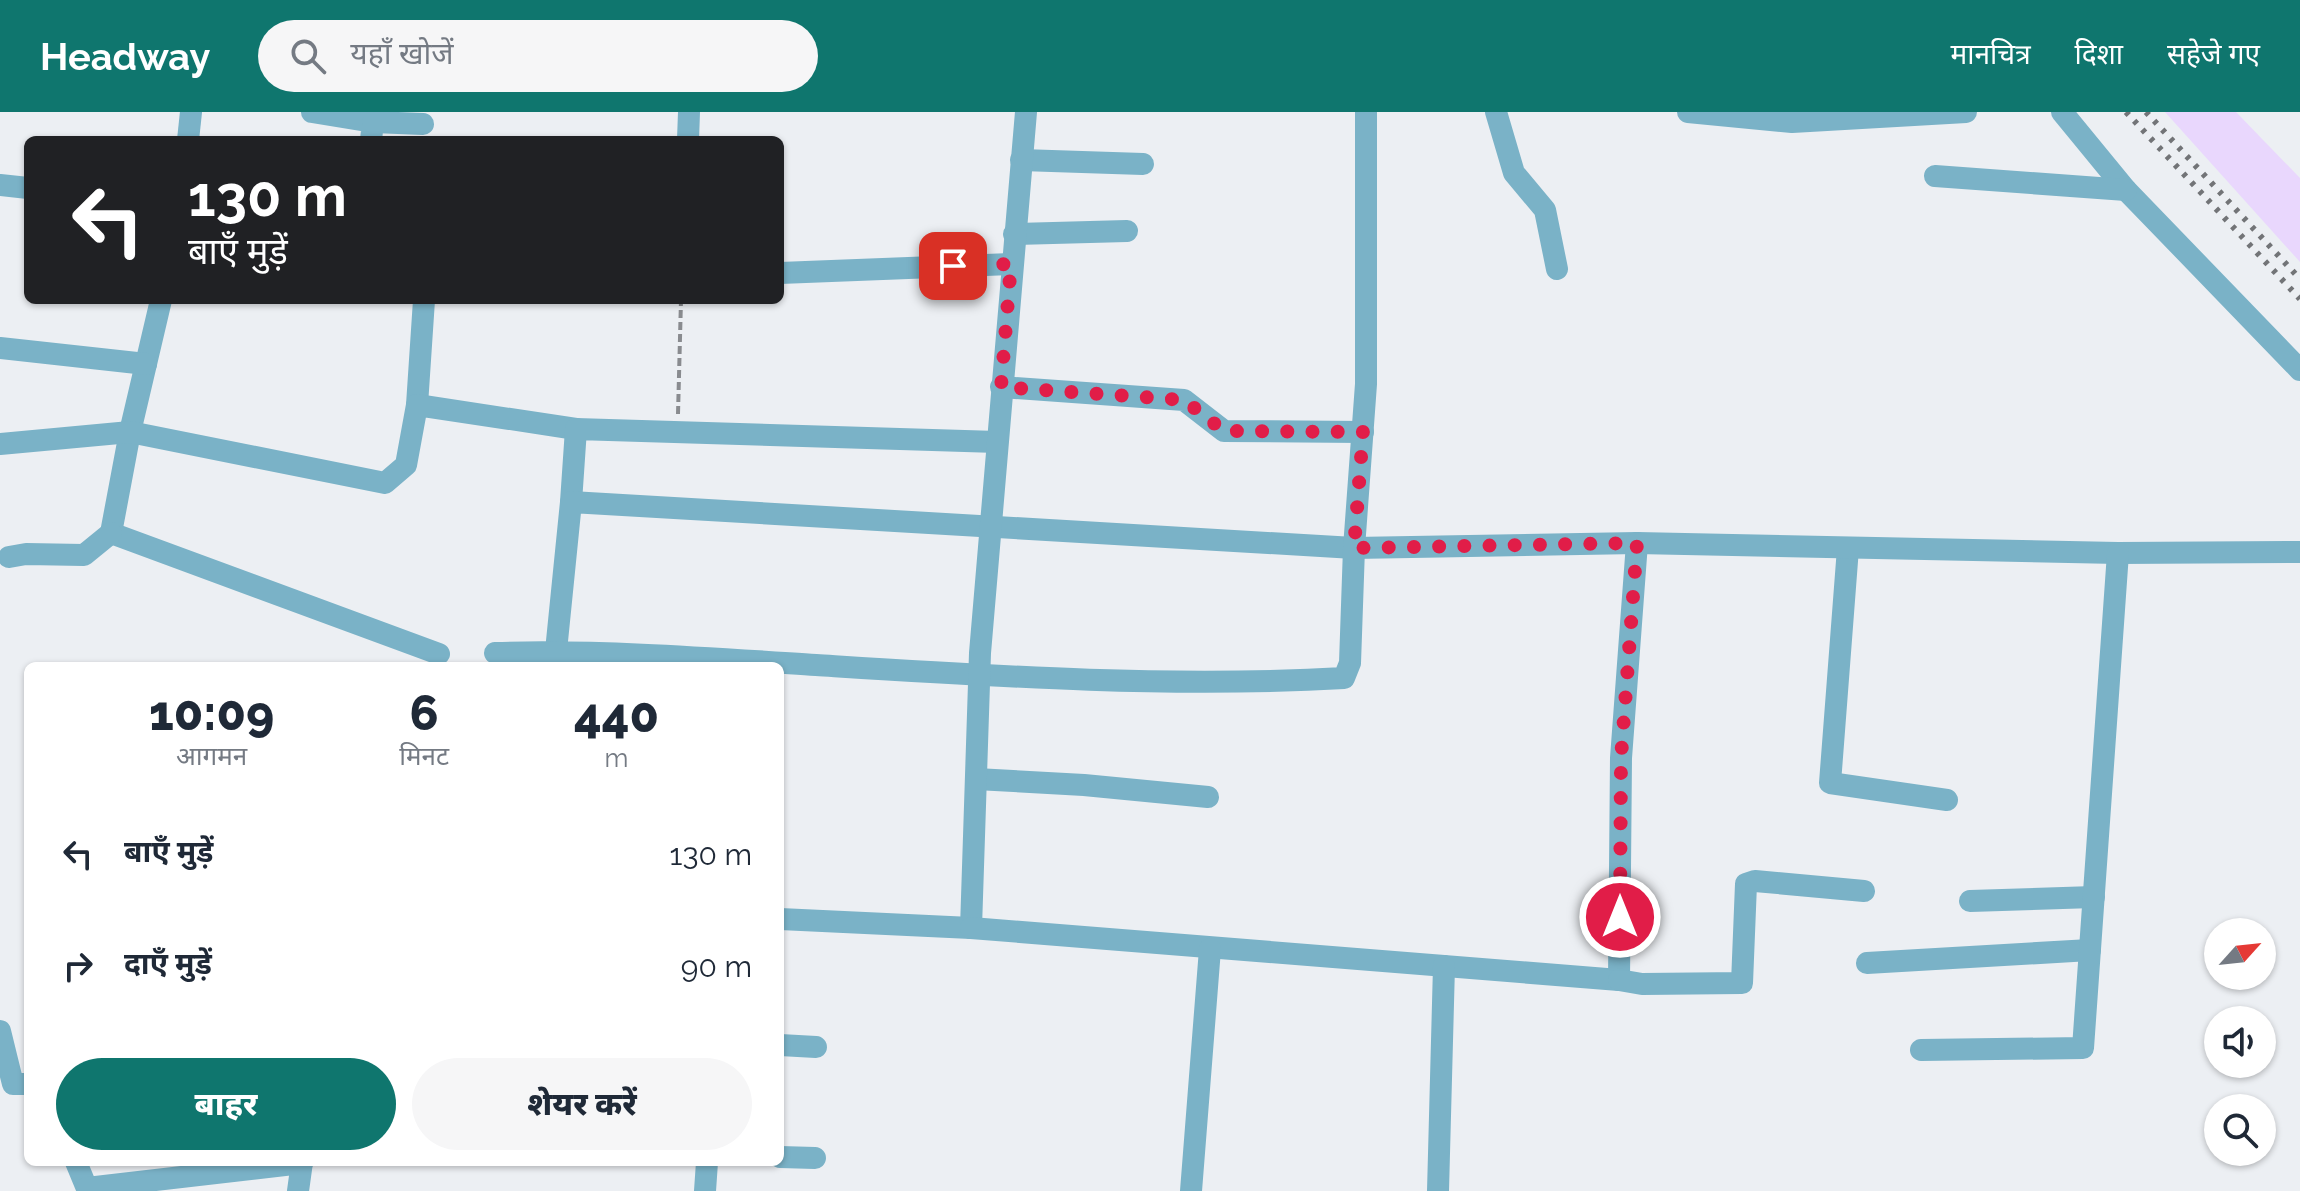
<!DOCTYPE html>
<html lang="hi">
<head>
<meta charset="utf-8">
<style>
	:root { --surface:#fff; --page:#f6f6f7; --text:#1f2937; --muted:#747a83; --accent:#0f766e }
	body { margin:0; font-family:Raleway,"Noto Sans Devanagari",sans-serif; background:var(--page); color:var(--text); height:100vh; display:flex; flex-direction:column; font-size:30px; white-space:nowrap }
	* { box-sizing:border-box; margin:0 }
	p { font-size:26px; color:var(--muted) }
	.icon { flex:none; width:44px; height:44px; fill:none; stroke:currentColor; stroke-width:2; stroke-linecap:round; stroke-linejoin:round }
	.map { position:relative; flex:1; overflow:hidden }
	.details { position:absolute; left:24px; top:550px; width:760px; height:504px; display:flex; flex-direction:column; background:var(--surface); border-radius:12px; box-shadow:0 2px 6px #0004 }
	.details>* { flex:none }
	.top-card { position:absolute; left:24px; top:24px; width:760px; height:168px; border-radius:12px; box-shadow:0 2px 6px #0004; background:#202124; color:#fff; overflow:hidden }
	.needle { width:52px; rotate:63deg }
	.controls { position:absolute; left:2204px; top:806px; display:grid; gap:16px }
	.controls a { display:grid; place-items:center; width:72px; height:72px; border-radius:50%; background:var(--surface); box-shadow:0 2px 6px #0004; font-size:40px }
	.pin { position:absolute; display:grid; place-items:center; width:68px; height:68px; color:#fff; margin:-34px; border-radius:16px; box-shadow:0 4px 12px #0006 }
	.me { position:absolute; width:88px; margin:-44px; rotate:0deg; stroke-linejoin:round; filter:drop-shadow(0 0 6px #0008) }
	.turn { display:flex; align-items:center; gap:28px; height:168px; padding:0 32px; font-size:36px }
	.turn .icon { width:104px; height:104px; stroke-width:2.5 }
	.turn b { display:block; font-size:56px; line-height:68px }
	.eta { display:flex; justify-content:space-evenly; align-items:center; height:136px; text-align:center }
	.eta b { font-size:48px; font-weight:800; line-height:56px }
	.action { display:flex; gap:16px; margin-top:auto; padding:16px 32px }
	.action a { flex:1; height:92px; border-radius:48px; background:var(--accent); color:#fff; font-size:32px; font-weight:800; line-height:92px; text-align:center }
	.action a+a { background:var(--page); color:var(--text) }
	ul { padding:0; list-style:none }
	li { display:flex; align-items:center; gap:24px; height:112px; padding:0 32px }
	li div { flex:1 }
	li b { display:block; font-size:30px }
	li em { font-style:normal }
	header { display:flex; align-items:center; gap:48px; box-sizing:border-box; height:112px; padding:0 40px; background:var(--accent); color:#fff }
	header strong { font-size:38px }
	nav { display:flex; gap:44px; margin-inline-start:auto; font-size:28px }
	.search { width:560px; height:72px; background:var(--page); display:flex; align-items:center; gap:20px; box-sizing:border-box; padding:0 28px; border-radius:44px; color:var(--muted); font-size:30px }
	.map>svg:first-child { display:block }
	.green { fill:#e9d7fd }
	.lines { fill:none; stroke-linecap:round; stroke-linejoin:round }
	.path { stroke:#898b8f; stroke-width:4; stroke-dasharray:8 4; stroke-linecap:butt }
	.minor { stroke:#7ab2c7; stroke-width:22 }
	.rail { stroke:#727477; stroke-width:6; stroke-dasharray:4 8; stroke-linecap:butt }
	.route { stroke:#e11d48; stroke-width:14; stroke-dasharray:0 25.2 }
</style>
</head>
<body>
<header>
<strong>Headway</strong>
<div class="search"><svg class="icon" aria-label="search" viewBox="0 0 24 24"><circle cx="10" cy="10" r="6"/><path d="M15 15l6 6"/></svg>यहाँ खोजें</div>
<nav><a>मानचित्र</a><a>दिशा</a><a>सहेजे गए</a></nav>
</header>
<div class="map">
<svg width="2300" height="1079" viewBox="0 0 2300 1079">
	<rect width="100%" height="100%" fill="#eceff3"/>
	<!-- green -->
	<polygon class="green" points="2165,0 2236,0 2300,66 2300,150"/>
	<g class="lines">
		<!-- path -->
		<polyline class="path" points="678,302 681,188"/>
		<!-- minor -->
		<g class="minor">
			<polyline points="312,0 373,10 371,28"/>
			<polyline points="1496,0 1514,61 1545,98 1557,157"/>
			<polyline points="1688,0 1792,10 1966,0"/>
			<polyline points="2062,0 2126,78 2300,258"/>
			<polyline points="373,10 423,12"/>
			<polyline points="188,28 191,0"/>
			<polyline points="688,28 689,0"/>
			<polyline points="1021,48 1143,52"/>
			<polyline points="1935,64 2126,78"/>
			<polyline points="0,73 28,76"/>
			<polyline points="1014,122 1127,119"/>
			<polyline points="780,161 1011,152"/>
			<polyline points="161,188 130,320 111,421 439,542"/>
			<polyline points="0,236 146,252"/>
			<polyline points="1001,275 1184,288 1224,319 1363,320"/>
			<polyline points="417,293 424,188"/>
			<polyline points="0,332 130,320 385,371 406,353 417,293 576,317"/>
			<polyline points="571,390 576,317 997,330"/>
			<polyline points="1848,436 1830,671 1947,688"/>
			<polyline points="9,445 26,442 84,443 111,421"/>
			<polyline points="556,539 571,390 1354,436 1637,431"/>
			<path d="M495 541C602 538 709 546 816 553 991 564 1169 576 1344 566L1350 551 1354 436 1366 272V0"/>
			<polyline points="976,667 1084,673 1208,685"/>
			<polyline points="1970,789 2094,785"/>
			<polyline points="780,807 971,816 980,541 1026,0"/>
			<polyline points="971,816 1619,868 1621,646 1637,431 2118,441 2300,440"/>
			<polyline points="1867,851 2090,838"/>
			<polyline points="1619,868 1642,872 1742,871 1746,772 1755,769 1864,779"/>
			<polyline points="0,919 13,972 28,972"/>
			<polyline points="780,933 816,935"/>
			<polyline points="1921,938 2083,936 2118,441"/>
			<polyline points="780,1045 815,1046"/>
			<polyline points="76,1050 88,1079"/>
			<polyline points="87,1076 302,1051"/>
			<polyline points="298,1079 302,1050"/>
			<polyline points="705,1079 707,1050"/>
			<polyline points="1191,1079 1210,837"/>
			<polyline points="1438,1079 1444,854"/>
		</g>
		<!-- rail -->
		<g class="rail">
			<polyline points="2126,0 2300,187"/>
			<polyline points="2146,0 2300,167"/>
		</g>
	</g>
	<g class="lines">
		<!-- route -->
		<polyline class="route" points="953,154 1011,152 1001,275 1184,288 1224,319 1363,320 1354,436 1637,431 1621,646 1620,805"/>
	</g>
</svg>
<div class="controls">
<a><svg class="needle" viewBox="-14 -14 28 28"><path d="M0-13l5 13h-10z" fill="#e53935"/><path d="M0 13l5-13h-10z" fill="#747a83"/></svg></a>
<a><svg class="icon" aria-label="sound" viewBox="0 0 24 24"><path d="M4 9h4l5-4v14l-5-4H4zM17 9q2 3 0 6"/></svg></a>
<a><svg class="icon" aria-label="search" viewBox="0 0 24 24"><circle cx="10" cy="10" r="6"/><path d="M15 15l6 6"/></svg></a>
</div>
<div class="pin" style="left:953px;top:154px;background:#d93025"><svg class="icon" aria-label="arrive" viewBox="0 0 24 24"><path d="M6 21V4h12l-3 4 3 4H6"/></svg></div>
<svg class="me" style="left:1620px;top:805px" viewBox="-20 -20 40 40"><circle r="17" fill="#e11d48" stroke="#fff" stroke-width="3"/><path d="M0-11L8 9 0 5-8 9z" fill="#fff"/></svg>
<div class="top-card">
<div class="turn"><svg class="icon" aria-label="left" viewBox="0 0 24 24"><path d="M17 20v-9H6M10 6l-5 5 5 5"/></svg><div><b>130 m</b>बाएँ मुड़ें</div></div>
</div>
<section class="details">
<div class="eta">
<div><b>10:09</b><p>आगमन</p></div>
<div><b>6</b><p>मिनट</p></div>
<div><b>440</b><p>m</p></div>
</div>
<ul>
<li><svg class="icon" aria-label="left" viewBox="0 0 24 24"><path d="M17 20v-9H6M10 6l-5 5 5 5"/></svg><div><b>बाएँ मुड़ें</b></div><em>130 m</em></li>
<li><svg class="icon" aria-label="right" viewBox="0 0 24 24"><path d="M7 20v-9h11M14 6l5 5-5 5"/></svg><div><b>दाएँ मुड़ें</b></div><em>90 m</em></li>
</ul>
<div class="action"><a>बाहर</a><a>शेयर करें</a></div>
</section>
</div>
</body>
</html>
